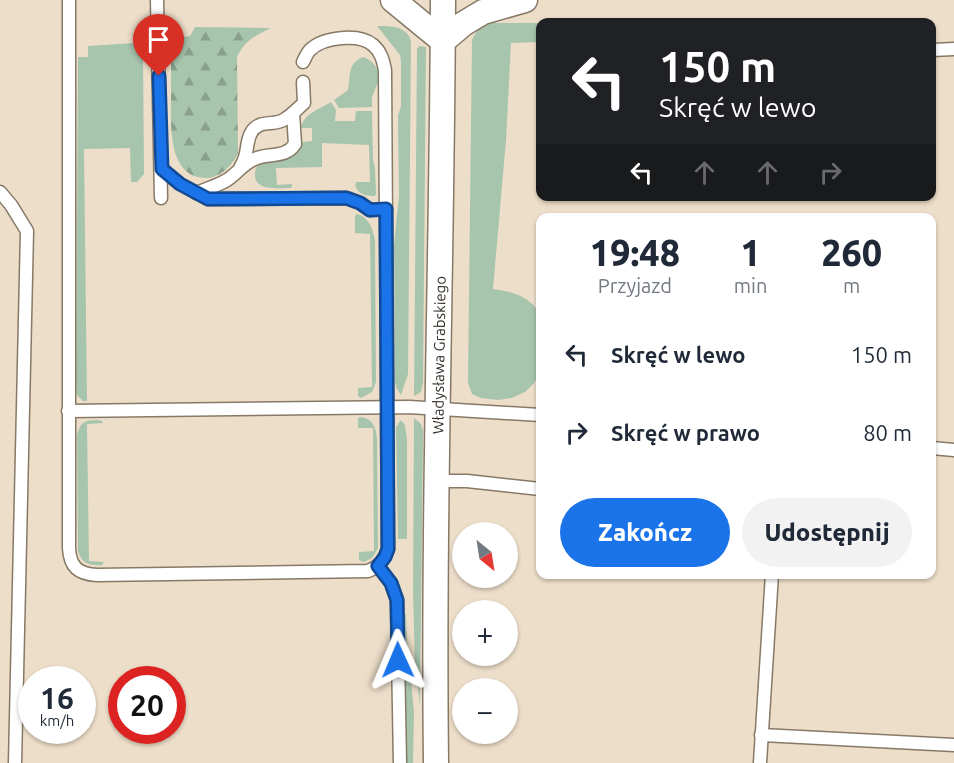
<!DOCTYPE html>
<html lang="pl">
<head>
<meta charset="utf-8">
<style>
	:root { --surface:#fff; --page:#f2f2f3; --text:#1f2937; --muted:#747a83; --accent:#1a73e8 }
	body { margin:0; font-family:Ubuntu,sans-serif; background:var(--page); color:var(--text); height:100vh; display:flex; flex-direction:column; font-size:22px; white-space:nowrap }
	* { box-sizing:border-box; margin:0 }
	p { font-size:20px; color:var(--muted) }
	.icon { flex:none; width:33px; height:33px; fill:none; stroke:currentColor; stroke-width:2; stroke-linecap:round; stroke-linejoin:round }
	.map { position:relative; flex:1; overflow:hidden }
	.details { position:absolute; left:536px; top:213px; width:400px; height:366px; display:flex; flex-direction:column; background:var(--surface); border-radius:12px; box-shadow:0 2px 4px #0004 }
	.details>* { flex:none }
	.hud { position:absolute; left:536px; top:18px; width:400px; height:183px; border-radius:12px; box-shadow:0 2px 4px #0004; background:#202124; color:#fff; overflow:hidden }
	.needle { width:39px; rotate:150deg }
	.fabs { position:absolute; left:452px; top:522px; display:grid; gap:12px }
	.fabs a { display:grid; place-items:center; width:66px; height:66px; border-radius:50%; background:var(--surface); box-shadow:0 2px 4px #0004; font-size:30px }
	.speed { position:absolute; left:18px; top:666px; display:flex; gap:12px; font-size:30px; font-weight:700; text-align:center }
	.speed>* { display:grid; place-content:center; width:78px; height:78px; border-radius:50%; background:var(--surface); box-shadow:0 2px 4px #0004; line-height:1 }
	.speed small { font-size:15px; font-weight:400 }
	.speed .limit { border:9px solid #d22; background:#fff; color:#111 }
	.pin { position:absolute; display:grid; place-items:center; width:51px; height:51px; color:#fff; margin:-62px -26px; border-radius:50% 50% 50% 0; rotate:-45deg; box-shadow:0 0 6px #0007 }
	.pin .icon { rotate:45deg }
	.me { position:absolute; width:66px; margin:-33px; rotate:359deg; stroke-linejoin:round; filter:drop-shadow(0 0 4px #0008) }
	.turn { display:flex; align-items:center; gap:21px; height:126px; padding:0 24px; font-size:27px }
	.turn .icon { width:78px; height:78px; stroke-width:2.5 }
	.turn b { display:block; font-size:42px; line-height:51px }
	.lanes { display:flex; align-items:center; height:57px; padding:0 24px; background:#0003; justify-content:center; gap:30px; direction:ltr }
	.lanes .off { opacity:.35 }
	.eta { display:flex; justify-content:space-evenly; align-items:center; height:102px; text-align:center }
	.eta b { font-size:36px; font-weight:800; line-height:42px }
	.cta { display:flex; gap:12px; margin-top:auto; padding:12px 24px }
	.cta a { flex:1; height:69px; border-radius:36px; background:var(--accent); color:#fff; font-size:24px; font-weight:800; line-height:69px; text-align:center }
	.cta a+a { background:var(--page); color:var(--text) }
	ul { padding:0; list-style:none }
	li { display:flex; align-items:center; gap:18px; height:78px; padding:0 24px }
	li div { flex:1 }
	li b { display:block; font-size:22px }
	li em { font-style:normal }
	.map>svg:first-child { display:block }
	.green { fill:#a7c4ad }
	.forest { fill:url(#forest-firs) }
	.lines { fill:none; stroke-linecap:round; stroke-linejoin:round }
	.service-casing { stroke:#867966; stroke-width:15 }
	.minor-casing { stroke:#867966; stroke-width:27 }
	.service { stroke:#fff; stroke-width:12 }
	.minor { stroke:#fff; stroke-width:24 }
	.route-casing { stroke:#114b97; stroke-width:15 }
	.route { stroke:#1a73e8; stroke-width:10 }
	.labels { text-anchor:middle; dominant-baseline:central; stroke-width:4.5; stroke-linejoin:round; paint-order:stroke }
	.street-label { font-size:15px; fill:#352f27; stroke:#fff }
</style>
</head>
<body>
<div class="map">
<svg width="954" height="763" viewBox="0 0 954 763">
	<defs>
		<pattern id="forest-firs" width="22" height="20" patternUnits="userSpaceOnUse" patternTransform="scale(1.5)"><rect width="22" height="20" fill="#a7c4ad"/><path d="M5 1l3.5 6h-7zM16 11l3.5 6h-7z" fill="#89a08d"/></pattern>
	</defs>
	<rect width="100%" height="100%" fill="#eddec9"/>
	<!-- green -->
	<g class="green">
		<path d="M493 23H540V42L511 43 506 140 493 289C513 292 527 295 540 313V374L534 383 525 392 512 398 498 400 481 398 472 394 468 383 472 40C476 30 482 25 493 23Z"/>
		<path d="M377 26C391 26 408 26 411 42L408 374 401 395 397 389 395 382 394 245 399 196 398 116 401 106V61L400 55Z"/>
		<polygon points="134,43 143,54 144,174 137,182 131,182 130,148 84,149 87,401 83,401 77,395 76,385 78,57 88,57 88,46"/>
		<polygon points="419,46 426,47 426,50 423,382 421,392 414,396 417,49"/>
		<path d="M363 57C373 60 378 68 380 77L372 97V107L339 108 334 100 348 90C351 75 347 64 363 57Z"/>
		<path d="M331 102 336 110 335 121H355L356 111H372L373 160 375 168 376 194 375 196C366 197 353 192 356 182H370L369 145 322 143V167L276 168 277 185 292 184V186L291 188C280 188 254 192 255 174 255 169 257 165 262 162 278 154 293 168 302 142L312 141V128H301C303 114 320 109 331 102Z"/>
		<path d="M357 214C369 217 373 229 375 241L376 382 372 392 361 398 358 396V388L372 387 370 234 355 233V216Z"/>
		<path d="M361 417C373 419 376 427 377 439L378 548 372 558 364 562 359 560V552L374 551 373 428H358V418Z"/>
		<polygon points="414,418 421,424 423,431 420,705 415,665 413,592"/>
		<path d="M97 420 102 421 103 423 87 424 89 561 104 562 102 565C90 566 82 564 78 551L77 435C81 421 84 421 97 420Z"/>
		<polygon points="401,420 405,425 407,439 407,539 398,539 396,427"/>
		<polygon points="404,613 406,615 407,638 414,712 413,763 407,763"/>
	</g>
	<!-- forest -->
	<path class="forest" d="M195 27 271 28C255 36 245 40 237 57L238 153C232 165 222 177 207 178 166 179 171 121 171 95 171 76 171 58 171 39L190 36Z"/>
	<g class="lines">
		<!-- service casing -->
		<g class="service-casing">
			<g id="service">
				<path d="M69 0V548C70 567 78 574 97 575L368 571C379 567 384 560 388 549L385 70C383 60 381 52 373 45 359 33 323 37 310 50 307 53 305 58 303 62"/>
				<polyline points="157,0 161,198"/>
				<polyline points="932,50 954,49"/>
				<path d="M241 166C249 154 245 144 251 133 259 118 275 127 285 119 292 115 298 108 304 103L303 82"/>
				<polyline points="162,169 180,184 208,199 347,198 360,203 370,210 386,209"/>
				<polyline points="0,192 11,205 27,231 15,763"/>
				<path d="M196 193C206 189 217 186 227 180 238 173 244 162 257 158 271 153 286 158 295 144L293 113"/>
				<polyline points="68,411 409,407 540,415"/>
				<polyline points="932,448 954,450"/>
				<polyline points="437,481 467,481 540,489"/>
				<polyline points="378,566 391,583 397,600 400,763"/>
				<polyline points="761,735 954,745"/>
				<polyline points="760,763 772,574"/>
			</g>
		</g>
		<!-- minor casing -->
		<g class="minor-casing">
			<g id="minor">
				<polyline points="393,0 443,41"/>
				<polyline points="443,41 463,24 483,12 525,0"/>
				<path id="s1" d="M436 763C433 509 442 254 443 0"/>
			</g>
		</g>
		<!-- service -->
		<use href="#service" class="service"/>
		<!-- minor -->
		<use href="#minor" class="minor"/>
	</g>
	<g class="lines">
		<!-- route casing -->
		<g class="route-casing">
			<polyline id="route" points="159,76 162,169 180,184 208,199 346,198 360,203 370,210 386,209 388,549 385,557 378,566 391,583 397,600 398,660"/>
		</g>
		<!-- route -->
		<use href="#route" class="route"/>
	</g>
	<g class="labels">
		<!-- street labels -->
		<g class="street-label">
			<text stroke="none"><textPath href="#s1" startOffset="408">Władysława Grabskiego</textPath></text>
		</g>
	</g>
</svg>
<div class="fabs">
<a><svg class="needle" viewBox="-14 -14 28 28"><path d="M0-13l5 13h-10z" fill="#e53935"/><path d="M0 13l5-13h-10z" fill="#747a83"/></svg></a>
<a>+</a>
<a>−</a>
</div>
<div class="speed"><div>16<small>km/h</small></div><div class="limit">20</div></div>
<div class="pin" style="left:159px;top:76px;background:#d93025"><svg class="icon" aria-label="arrive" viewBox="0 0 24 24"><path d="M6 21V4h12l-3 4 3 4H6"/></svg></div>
<svg class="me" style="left:398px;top:660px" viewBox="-20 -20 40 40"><path d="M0-17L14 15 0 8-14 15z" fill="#1a73e8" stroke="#fff" stroke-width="4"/></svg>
<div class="hud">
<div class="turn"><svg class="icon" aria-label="left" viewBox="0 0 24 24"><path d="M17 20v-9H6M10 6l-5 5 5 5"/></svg><div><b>150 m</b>Skręć w lewo</div></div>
<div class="lanes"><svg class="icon" aria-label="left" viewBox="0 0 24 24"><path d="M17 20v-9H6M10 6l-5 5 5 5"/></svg><svg class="icon off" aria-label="ahead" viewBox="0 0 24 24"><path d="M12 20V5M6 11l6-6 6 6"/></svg><svg class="icon off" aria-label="ahead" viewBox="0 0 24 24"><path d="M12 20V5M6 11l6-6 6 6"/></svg><svg class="icon off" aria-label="right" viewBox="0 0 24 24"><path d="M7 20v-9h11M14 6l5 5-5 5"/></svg></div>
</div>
<section class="details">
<div class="eta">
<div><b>19:48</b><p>Przyjazd</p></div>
<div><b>1</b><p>min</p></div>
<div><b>260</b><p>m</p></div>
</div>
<ul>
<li><svg class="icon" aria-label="left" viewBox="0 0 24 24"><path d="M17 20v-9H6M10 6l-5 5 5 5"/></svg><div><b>Skręć w lewo</b></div><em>150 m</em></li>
<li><svg class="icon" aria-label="right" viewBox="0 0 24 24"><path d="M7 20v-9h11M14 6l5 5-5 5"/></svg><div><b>Skręć w prawo</b></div><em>80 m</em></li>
</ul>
<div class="cta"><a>Zakończ</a><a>Udostępnij</a></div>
</section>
</div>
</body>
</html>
